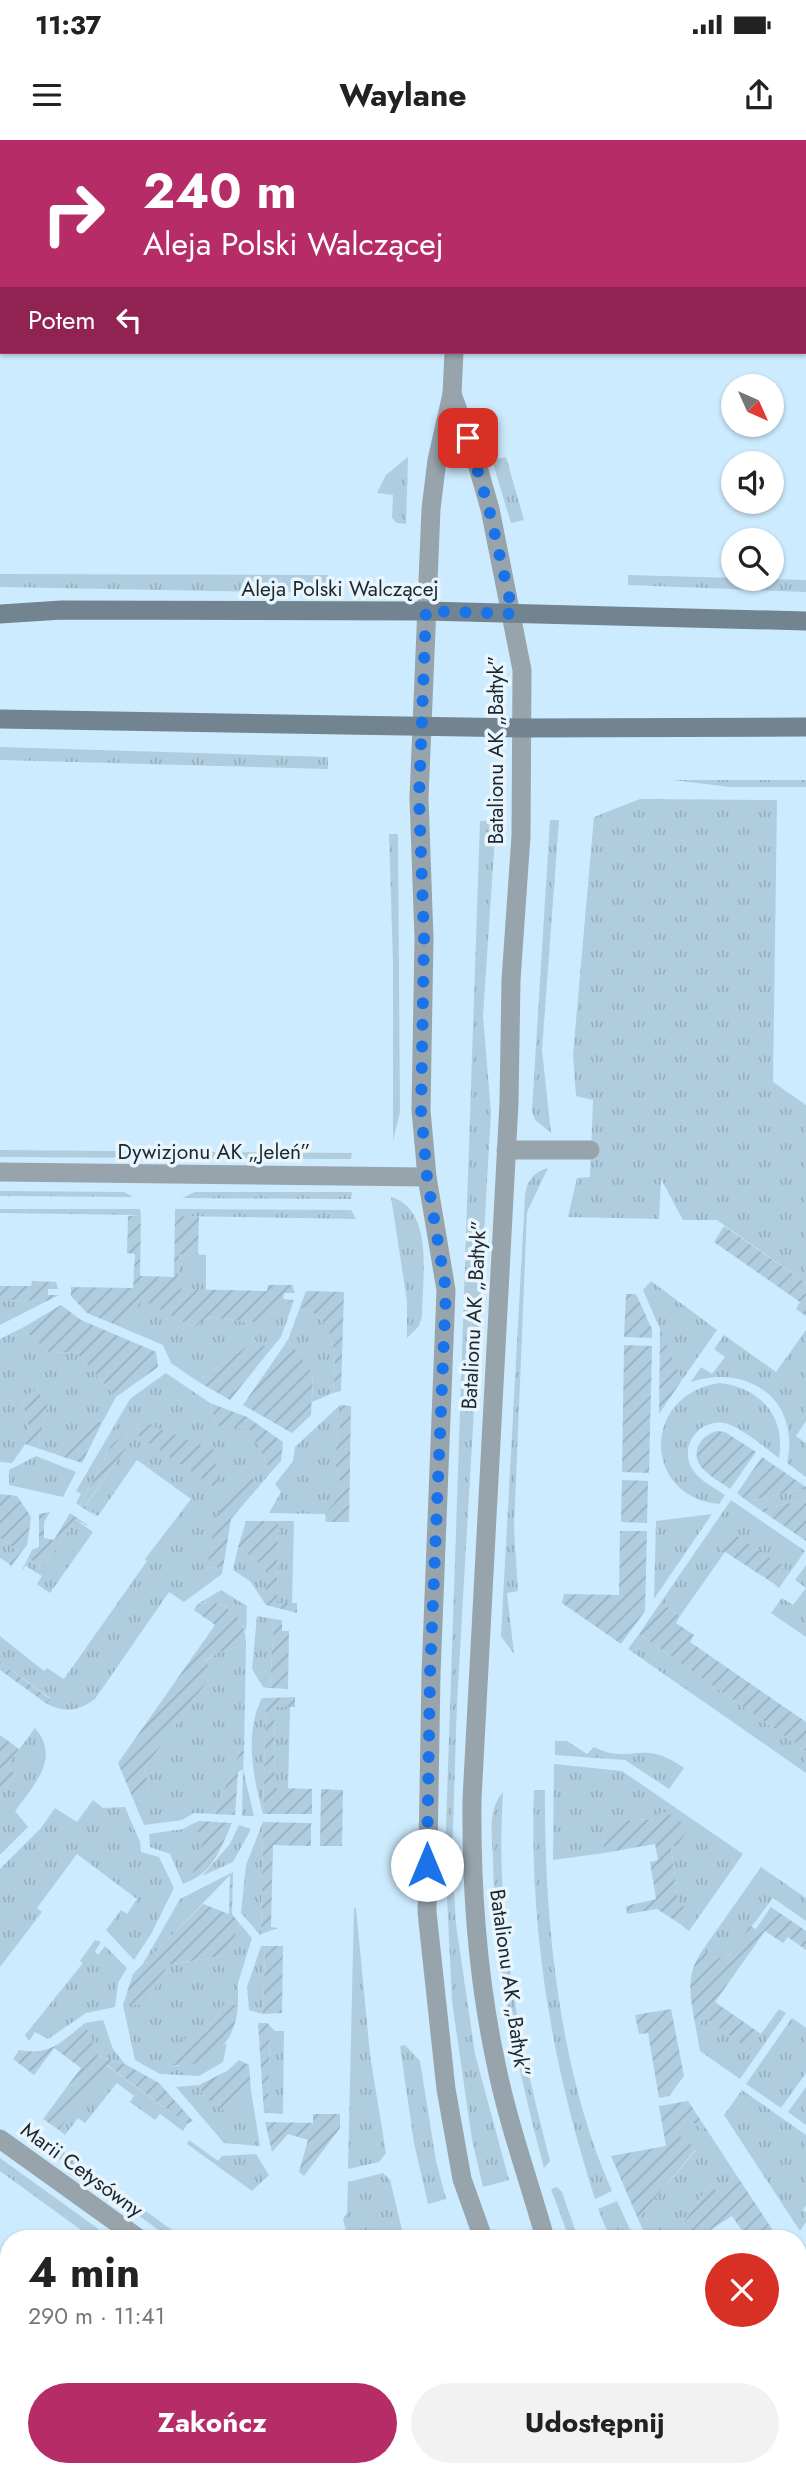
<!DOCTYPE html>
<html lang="pl">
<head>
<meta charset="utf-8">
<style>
	:root { --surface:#fff; --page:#f2f2f2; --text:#222; --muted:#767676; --accent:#b62c67 }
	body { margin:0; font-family:Jost,sans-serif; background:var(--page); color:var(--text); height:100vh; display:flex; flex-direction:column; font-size:26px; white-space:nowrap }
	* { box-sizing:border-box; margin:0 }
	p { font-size:23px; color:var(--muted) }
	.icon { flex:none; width:38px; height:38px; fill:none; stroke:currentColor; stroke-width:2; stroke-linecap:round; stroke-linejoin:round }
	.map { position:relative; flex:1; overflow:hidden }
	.panel { position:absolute; left:0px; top:2090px; width:807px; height:247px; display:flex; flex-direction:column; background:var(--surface); border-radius:28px 28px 0 0; box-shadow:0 2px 5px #0004 }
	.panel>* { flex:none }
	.guide { position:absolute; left:0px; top:0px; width:807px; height:214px; box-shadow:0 2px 5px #0004; background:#b62c67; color:#fff; overflow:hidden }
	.needle { width:46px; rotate:135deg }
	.controls { position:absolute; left:721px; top:234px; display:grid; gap:14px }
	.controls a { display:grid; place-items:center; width:63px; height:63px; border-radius:50%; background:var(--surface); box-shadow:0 2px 5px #0004; font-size:35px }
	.pin { position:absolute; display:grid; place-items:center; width:60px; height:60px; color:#fff; margin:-30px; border-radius:14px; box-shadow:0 4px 10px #0006 }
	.me { position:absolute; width:77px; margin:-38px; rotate:0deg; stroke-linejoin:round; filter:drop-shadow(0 0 5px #0008) }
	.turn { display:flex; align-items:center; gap:24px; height:147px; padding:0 28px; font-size:32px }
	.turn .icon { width:91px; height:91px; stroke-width:2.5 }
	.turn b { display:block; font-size:49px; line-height:60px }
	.then { display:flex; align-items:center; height:66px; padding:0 28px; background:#0003; gap:14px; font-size:26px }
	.round { display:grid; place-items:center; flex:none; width:74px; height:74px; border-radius:37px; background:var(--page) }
	.headline { display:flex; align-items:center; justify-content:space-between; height:119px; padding:0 28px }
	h1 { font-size:42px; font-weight:700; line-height:52px }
	.cta { display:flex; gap:14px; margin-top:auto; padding:14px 28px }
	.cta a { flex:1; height:80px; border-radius:42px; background:var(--accent); color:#fff; font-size:28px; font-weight:700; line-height:80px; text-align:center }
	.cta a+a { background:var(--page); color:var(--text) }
	.status { display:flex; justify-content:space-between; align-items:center; height:49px; padding:0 35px; background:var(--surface); direction:ltr }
	.status svg { height:19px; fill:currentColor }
	header { display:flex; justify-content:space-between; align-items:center; height:91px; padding:0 28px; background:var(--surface); font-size:32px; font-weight:700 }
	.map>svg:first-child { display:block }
	.grass { fill:url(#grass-tufts) }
	.garden { fill:url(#garden-furrows) }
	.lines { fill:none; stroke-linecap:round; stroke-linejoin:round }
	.minor { stroke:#97a4ac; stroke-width:19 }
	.secondary { stroke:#71848f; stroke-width:19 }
	.route { stroke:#1a73e8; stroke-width:12; stroke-dasharray:0 21.6 }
	.labels { text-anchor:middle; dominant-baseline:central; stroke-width:7; stroke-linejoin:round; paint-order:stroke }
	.street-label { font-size:21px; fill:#1b262d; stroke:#e9f5fd }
</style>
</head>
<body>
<div class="status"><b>11:37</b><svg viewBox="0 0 49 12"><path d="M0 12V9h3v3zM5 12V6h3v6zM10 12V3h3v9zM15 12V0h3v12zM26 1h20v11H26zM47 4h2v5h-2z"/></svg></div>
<header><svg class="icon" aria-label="menu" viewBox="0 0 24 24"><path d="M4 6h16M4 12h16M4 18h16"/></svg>Waylane<svg class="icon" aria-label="share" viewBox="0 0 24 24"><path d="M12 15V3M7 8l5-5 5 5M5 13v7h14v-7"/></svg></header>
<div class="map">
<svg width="806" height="2335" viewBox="0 0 806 2335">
	<defs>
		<pattern id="grass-tufts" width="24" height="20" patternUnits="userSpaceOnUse" patternTransform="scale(1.75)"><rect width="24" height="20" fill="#b0cddf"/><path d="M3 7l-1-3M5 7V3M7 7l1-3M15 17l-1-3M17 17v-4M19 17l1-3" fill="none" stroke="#97b0c0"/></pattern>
		<pattern id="garden-furrows" width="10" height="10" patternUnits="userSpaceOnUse" patternTransform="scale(1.75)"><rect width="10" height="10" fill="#b0cddf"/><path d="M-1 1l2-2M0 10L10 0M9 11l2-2" fill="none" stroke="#97b0c0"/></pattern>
	</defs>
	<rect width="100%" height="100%" fill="#cdebfe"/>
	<!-- grass -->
	<g class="grass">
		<polygon points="408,317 406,384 397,383 392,378 393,355 377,353 386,335"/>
		<polygon points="506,317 524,380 511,383 492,320"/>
		<polygon points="0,434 328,435 329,453 0,447"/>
		<polygon points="628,435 806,440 806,452 628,445"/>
		<polygon points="0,607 328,617 328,629 0,620"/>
		<polygon points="673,640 806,640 806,647 730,647"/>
		<polygon points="640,659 777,660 773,942 806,965 806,1143 717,1080 683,1080 661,1039 659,1079 568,1077 577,1038 590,1037 593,960 576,956 573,915 594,677"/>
		<polygon points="550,680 559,680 542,910 551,993 535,980 532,971"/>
		<polygon points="480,681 496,681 483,876 491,973 457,1563 452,1718 456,1784 475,1914 509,2040 483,2047 472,2000 452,1861 445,1716"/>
		<polygon points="389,694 398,694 400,972 393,1001 393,822"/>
		<polygon points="0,1010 352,1013 351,1019 9,1017 0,1017"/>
		<path d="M548 1028 527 1072 514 1389 518 1451 507 1453 514 1514 501 1496 525 1056C526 1042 534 1031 548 1028Z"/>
		<polygon points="0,1051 124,1052 133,1057 0,1056"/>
		<polygon points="195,1052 352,1052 351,1059 182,1058"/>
		<path d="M391 1057C435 1070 422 1138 422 1176L419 1186 407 1198V1161Z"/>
		<polygon points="0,1069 140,1069 141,1075 0,1073"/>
		<polygon points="175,1069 351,1070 356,1079 175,1076"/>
		<polygon points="179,1114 206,1115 206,1150 178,1149"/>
		<polygon points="651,1141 717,1190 682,1240 643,1150"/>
		<polygon points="143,1159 194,1188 205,1177 259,1183 294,1160 281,1197 271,1209 255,1201 197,1241 171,1223 163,1205 116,1185"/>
		<polygon points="0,1160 47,1161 0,1185"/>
		<path d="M300 1167C306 1170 316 1173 320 1178 337 1196 336 1230 333 1253L312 1262 313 1233 288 1200Z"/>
		<polygon points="22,1188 50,1213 76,1212 116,1257 102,1283 93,1279 78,1289 55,1314 37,1308 48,1263 21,1257 31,1296 12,1323 0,1322 0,1199"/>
		<path d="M806 1190V1281L796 1296 806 1303V1337L787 1323C801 1260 748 1223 691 1242L701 1227 712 1234 725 1217 714 1209 724 1195 776 1232Z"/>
		<path d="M166 1233 210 1263 217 1286 250 1289 271 1332 261 1344 248 1337 208 1427 223 1428 222 1434 184 1462 169 1452 95 1559C79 1571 65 1573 47 1564L50 1558 0 1522V1496L44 1531 47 1528 64 1539 147 1421 145 1419 191 1359 137 1320 98 1376 85 1367 136 1293 219 1350 141 1282 111 1305 80 1366 76 1363 81 1354 76 1351 130 1259Z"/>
		<path d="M720 1243C761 1248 786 1277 779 1318 764 1307 746 1291 728 1284 703 1276 679 1303 691 1327 698 1340 713 1347 725 1355L719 1364C640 1356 643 1253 720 1243Z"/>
		<polygon points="340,1265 342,1273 334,1320 343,1351 325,1374 269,1373 281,1352 275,1344 293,1321 295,1307"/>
		<polygon points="36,1316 76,1332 63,1357 9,1345 9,1330"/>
		<polygon points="806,1349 806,1360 759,1369 747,1361"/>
		<polygon points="731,1360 805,1411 779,1448 773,1443 783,1427 720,1408 725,1412 680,1476 661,1462"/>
		<polygon points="712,1374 654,1459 656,1381"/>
		<polygon points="76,1380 93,1392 50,1453 37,1444 42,1436 26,1426 30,1419 42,1428"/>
		<polygon points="278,1381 294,1381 292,1463 277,1464"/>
		<polygon points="0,1398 17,1410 8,1423 0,1418"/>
		<polygon points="238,1407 266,1429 266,1465 250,1441 233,1430"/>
		<polygon points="806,1425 806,1497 771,1473 782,1458 793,1465 806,1448 795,1440"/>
		<path d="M221 1450 247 1466 246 1492C237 1471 222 1458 198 1464Z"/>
		<polygon points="257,1476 274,1479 270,1548 263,1547 252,1529"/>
		<polygon points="639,1494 806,1611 806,1633 628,1509"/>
		<polygon points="246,1504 244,1611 240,1611 214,1674 194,1673 182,1680 144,1685 136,1666 150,1647 144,1629 213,1533 205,1522 217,1513"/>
		<path d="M262 1558H266L263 1674C253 1637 244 1593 262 1558Z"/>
		<polygon points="275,1567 290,1567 288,1649 274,1648"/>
		<path d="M35 1588C61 1618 34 1645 15 1671L28 1687 0 1715V1657L16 1634 6 1627Z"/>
		<path d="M555 1601H567L587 1614 594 1607C632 1626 641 1597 684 1628L669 1649 625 1620 555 1615Z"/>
		<path d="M554 1624 622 1631 743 1714 689 1791 680 1784 689 1771 678 1763 671 1705 654 1679C627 1681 599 1677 604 1713L553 1720Z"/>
		<polygon points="243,1629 254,1676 242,1676"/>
		<path d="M534 1650H545C544 1779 559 1933 612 2051L595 2059C552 1925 529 1791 534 1650Z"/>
		<path d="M503 1652C495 1785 517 1893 550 2021L544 2028C517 1926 494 1824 493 1718 492 1696 487 1670 503 1652Z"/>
		<polygon points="93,1660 103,1668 125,1667 140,1702 141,1712 159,1717 174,1748 151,1794 134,1820 106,1790 121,1770 127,1774 137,1759 77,1714 37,1768 42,1772 0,1827 0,1729 41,1688 55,1668 77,1682"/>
		<polygon points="263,1682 261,1794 260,1795 241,1773 246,1725"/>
		<polygon points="192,1684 205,1699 190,1741 183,1744 170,1714 150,1707 149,1694 183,1689"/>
		<polygon points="239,1685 251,1689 233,1722 202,1736 230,1704"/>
		<polygon points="761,1727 806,1758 806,1781 773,1758 730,1815 715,1819 702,1811"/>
		<polygon points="233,1732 141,1827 180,1759"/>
		<polygon points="354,1768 356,1768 370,1915 386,2013 379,2022 348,2029"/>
		<polygon points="240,1784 252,1798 238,1843 238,1866 226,1861 207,1892 175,1926 201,1922 227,1903 223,1922 199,1936 160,1934 135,1920 123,1865 145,1865 168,1825 227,1815"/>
		<polygon points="95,1800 101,1802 95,1811 98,1815 105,1806 127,1828 118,1843 115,1867 86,1873 48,1899 35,1892 29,1901 25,1895 83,1823 80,1821"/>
		<polygon points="261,1806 265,1806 263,1874 249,1870 247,1847"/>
		<polygon points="779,1869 786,1873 740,1939 700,1911 696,1889 704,1877 750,1909"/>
		<polygon points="792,1878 806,1888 806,1933 781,1968 746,1944"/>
		<polygon points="103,1880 113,1909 125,1924 98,1916 85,1883"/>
		<polygon points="270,1891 284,1891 283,1974 268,1973"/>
		<polygon points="405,1905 420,1921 436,2021 446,2059 428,2064 414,2003 400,1906"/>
		<polygon points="106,1925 187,1984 183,1991 160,1974 155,1980 130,1962 134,1956 117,1943 85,1983 78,1978 65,1995 59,1990"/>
		<polygon points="199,1945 204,1957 251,1951 260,2006 224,2003 176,1947"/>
		<polygon points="806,1947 806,1985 788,1972"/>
		<polygon points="742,1950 806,1995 806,2065 803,2070 806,2072 806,2082 800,2091 724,1975"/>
		<polygon points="688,1979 711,1996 735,2033 721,2053 709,2045 678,2091 681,2098 647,2098 638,2079 696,2010 676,1993"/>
		<polygon points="39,1994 183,2098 170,2098 47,2010"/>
		<polygon points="189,2000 218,2021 222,2016 256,2014 269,2035 252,2051 187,2004"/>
		<polygon points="0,2018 111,2098 92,2098 0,2031"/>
		<polygon points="383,2033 390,2040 404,2098 348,2098 343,2079 347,2073 348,2042"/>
		<polygon points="557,2047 562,2052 578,2098 569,2098 551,2049"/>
		<polygon points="617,2061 634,2098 610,2098 598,2069"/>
		<polygon points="798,2166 806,2172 806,2216 798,2210"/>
		<polygon points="366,2328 515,2328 519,2335 377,2335"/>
	</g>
	<!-- garden -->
	<g class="garden">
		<polygon points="141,1075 140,1136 174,1137 175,1076 199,1076 198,1115 179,1114 178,1149 267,1151 268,1145 292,1145 295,1153 284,1153 283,1159 294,1160 259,1183 206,1177 194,1188 143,1160 116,1185 87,1173 71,1156 71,1147 133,1148 135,1114 127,1113 128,1076"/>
		<polygon points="724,1086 806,1143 806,1176 796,1169 800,1162 714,1102"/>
		<polygon points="32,1141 56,1142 58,1149 48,1149 48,1155 59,1155 47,1161 0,1160 0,1146 31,1146"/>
		<path d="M306 1151 344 1152 341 1251 333 1253C336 1230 337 1196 320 1178 316 1173 306 1170 300 1167Z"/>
		<polygon points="626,1154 636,1154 652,1189 652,1198 624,1197"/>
		<polygon points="61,1165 81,1180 156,1212 158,1227 116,1257 76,1212 50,1213 22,1188"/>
		<polygon points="660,1188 682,1240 659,1274"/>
		<polygon points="288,1200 313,1233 311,1275 292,1293 243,1265"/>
		<polygon points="255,1201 271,1209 230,1260 197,1241"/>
		<polygon points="624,1205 652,1206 649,1333 622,1332"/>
		<polygon points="36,1250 48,1263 37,1308 25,1304 31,1296 21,1257"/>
		<polygon points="210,1263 247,1277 283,1302 281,1321 271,1332 250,1290 217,1286"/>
		<polygon points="340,1265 351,1266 349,1382 326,1382 325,1374 343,1351 334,1320 342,1273"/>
		<polygon points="93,1279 102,1283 82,1323 55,1314 78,1289"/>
		<polygon points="141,1282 214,1310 220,1351 136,1294 85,1366 97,1377 80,1366 111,1305"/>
		<path d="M717 1291 725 1292 756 1312 730 1349C721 1342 710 1337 703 1329 689 1314 700 1295 717 1291Z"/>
		<polygon points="762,1317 806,1347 806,1349 747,1361 737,1353"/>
		<polygon points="248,1336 261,1344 231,1379 223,1428 207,1427 217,1374"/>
		<polygon points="622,1340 648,1341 647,1383 621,1382"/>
		<polygon points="0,1354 17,1356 31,1377 27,1405 11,1426 8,1423 17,1410 0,1398"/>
		<polygon points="806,1360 806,1401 759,1369"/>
		<polygon points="50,1372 44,1382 44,1398 54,1400 70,1373 90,1387 76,1380 42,1428 30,1419 21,1432 32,1410 39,1407 39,1374"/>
		<polygon points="246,1381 278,1381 277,1463 297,1463 297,1473 266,1465 266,1429 238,1407"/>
		<polygon points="620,1391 647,1391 645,1471 621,1504 562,1463 564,1454 619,1455"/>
		<polygon points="731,1392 783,1427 773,1443 719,1408"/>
		<path d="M213 1462C235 1468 246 1482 246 1504L217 1513 205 1521 213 1533 144 1629 150 1647 136 1666 118 1623 215 1485 194 1470 198 1464Z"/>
		<polygon points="661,1462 680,1476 676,1483 694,1495 690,1502 806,1582 806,1611 639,1494"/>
		<polygon points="274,1479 282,1480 282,1491 289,1491 288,1549 270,1548"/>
		<polygon points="0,1522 50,1559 47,1564 0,1530"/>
		<polygon points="295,1557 295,1567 275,1567 274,1648 312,1649 312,1674 263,1674 266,1558"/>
		<polygon points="0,1595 19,1609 6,1627 16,1634 0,1657"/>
		<polygon points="240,1611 244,1611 243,1629 238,1632 235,1675 214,1674"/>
		<polygon points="321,1649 343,1650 342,1706 320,1706"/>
		<path d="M666 1672 689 1687 678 1706H671L678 1762 689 1771 680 1784 657 1769 627 1774 626 1766 656 1759 650 1722 658 1720 655 1704 604 1713C599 1677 627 1681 654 1679L657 1674Z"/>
		<path d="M199 1681 232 1683C221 1706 215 1730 190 1741L204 1699 192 1684Z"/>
		<polygon points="263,1682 311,1683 311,1706 273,1705 271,1787 278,1788 261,1794"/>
		<polygon points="233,1732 232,1774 240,1784 227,1815 168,1825 145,1865 123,1865 133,1834 203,1764 229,1774 230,1735"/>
		<path d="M771 1767 806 1791V1810L788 1797 783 1803 765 1791 715 1862 761 1894 750 1910 704 1877 696 1889C691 1859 684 1837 702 1811L715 1819 730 1815 750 1786 756 1789Z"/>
		<polygon points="265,1806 283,1806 282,1873 263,1874"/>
		<path d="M226 1861 238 1866C236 1903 207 1932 169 1924L185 1897 207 1892Z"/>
		<polygon points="671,1869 684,1936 669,1956 659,1958 648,1893 639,1894 635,1875"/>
		<path d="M85 1883 98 1916 125 1924 159 1943 193 1981 187 1984 107 1925 59 1990 43 1979 81 1928 54 1908 34 1935 13 1919 19 1910C51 1916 61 1902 85 1883Z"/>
		<polygon points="258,1883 267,1883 275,1891 270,1891 268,1973 264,1973"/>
		<polygon points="239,1920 249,1925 251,1951 244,1954 229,1974 204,1957 199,1945 227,1931"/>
		<polygon points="688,1961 711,1996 688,1979 676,1993 696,2009 638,2079 611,2016 666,2006 659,1966"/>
		<polygon points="313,1974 340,1974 340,1988 304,2036 299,2032 308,2000 288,1994 272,2012 265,1982 313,1983"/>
		<polygon points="735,2033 778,2098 747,2098 732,2076 698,2098 681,2098 678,2091 709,2045 721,2053"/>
		<polygon points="798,2127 806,2139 806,2172 798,2166"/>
	</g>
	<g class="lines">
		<!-- minor -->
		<g class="minor">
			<polyline points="0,53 2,53"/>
			<polyline points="805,60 806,60"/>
			<polyline points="454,212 452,254 437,320 431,369 419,658 424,798 421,970 427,1037 446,1150 431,1534 427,1772 446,1949 462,2039 483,2098"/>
			<path d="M452 254 476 320 490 369 522 530 521 696 511 840 509 963 472 1659C471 1747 477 1833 495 1919 507 1980 528 2038 545 2098"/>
			<polyline points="506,1010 590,1010"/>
			<polyline points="0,1032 427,1037"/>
			<polyline points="0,1999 138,2098"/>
			<polyline points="9,2328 20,2335"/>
			<polyline points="600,2328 606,2335"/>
			<polyline points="667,2328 673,2335"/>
		</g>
		<!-- secondary -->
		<g class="secondary">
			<polyline points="0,474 62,470 427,471 806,481"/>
			<polyline points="0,579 522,588 806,587"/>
		</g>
	</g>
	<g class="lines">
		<!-- route -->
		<polyline class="route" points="427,1725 430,1534 446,1150 427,1037 421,970 424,798 419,658 426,471 513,474 489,369 468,298"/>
	</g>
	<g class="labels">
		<!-- street labels -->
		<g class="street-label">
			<text x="340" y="449">Aleja Polski Walczącej</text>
			<text transform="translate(496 610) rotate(-90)">Batalionu AK „Bałtyk”</text>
			<text x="214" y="1012">Dywizjonu AK „Jeleń”</text>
			<text transform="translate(474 1175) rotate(-87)">Batalionu AK „Bałtyk”</text>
			<text transform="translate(510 1843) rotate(82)">Batalionu AK „Bałtyk”</text>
			<text transform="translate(82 2030) rotate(36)">Marii Cetysówny</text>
		</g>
	</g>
</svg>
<div class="controls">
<a><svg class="needle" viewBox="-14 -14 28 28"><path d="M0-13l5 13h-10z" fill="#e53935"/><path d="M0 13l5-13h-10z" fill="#767676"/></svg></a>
<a><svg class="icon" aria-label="sound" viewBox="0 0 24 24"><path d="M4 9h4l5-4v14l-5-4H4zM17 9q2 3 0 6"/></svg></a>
<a><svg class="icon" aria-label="search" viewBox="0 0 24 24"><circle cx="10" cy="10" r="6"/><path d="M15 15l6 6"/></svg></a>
</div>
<div class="pin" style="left:468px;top:298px;background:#d93025"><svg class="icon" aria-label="arrive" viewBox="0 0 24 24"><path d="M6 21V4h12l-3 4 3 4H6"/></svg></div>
<svg class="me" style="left:427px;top:1725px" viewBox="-20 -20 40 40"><circle r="19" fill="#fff"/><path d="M0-13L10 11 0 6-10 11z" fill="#1a73e8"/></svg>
<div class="guide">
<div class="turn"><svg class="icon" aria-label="right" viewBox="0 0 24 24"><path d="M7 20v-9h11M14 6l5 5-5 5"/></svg><div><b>240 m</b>Aleja Polski Walczącej</div></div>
<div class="then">Potem<svg class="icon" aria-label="left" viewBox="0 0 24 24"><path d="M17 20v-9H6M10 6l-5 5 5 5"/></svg></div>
</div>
<section class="panel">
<div class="headline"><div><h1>4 min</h1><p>290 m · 11:41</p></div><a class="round" style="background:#d93025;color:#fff"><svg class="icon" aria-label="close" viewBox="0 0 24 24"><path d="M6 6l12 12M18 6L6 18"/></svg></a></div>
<div class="cta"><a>Zakończ</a><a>Udostępnij</a></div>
</section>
</div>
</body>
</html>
